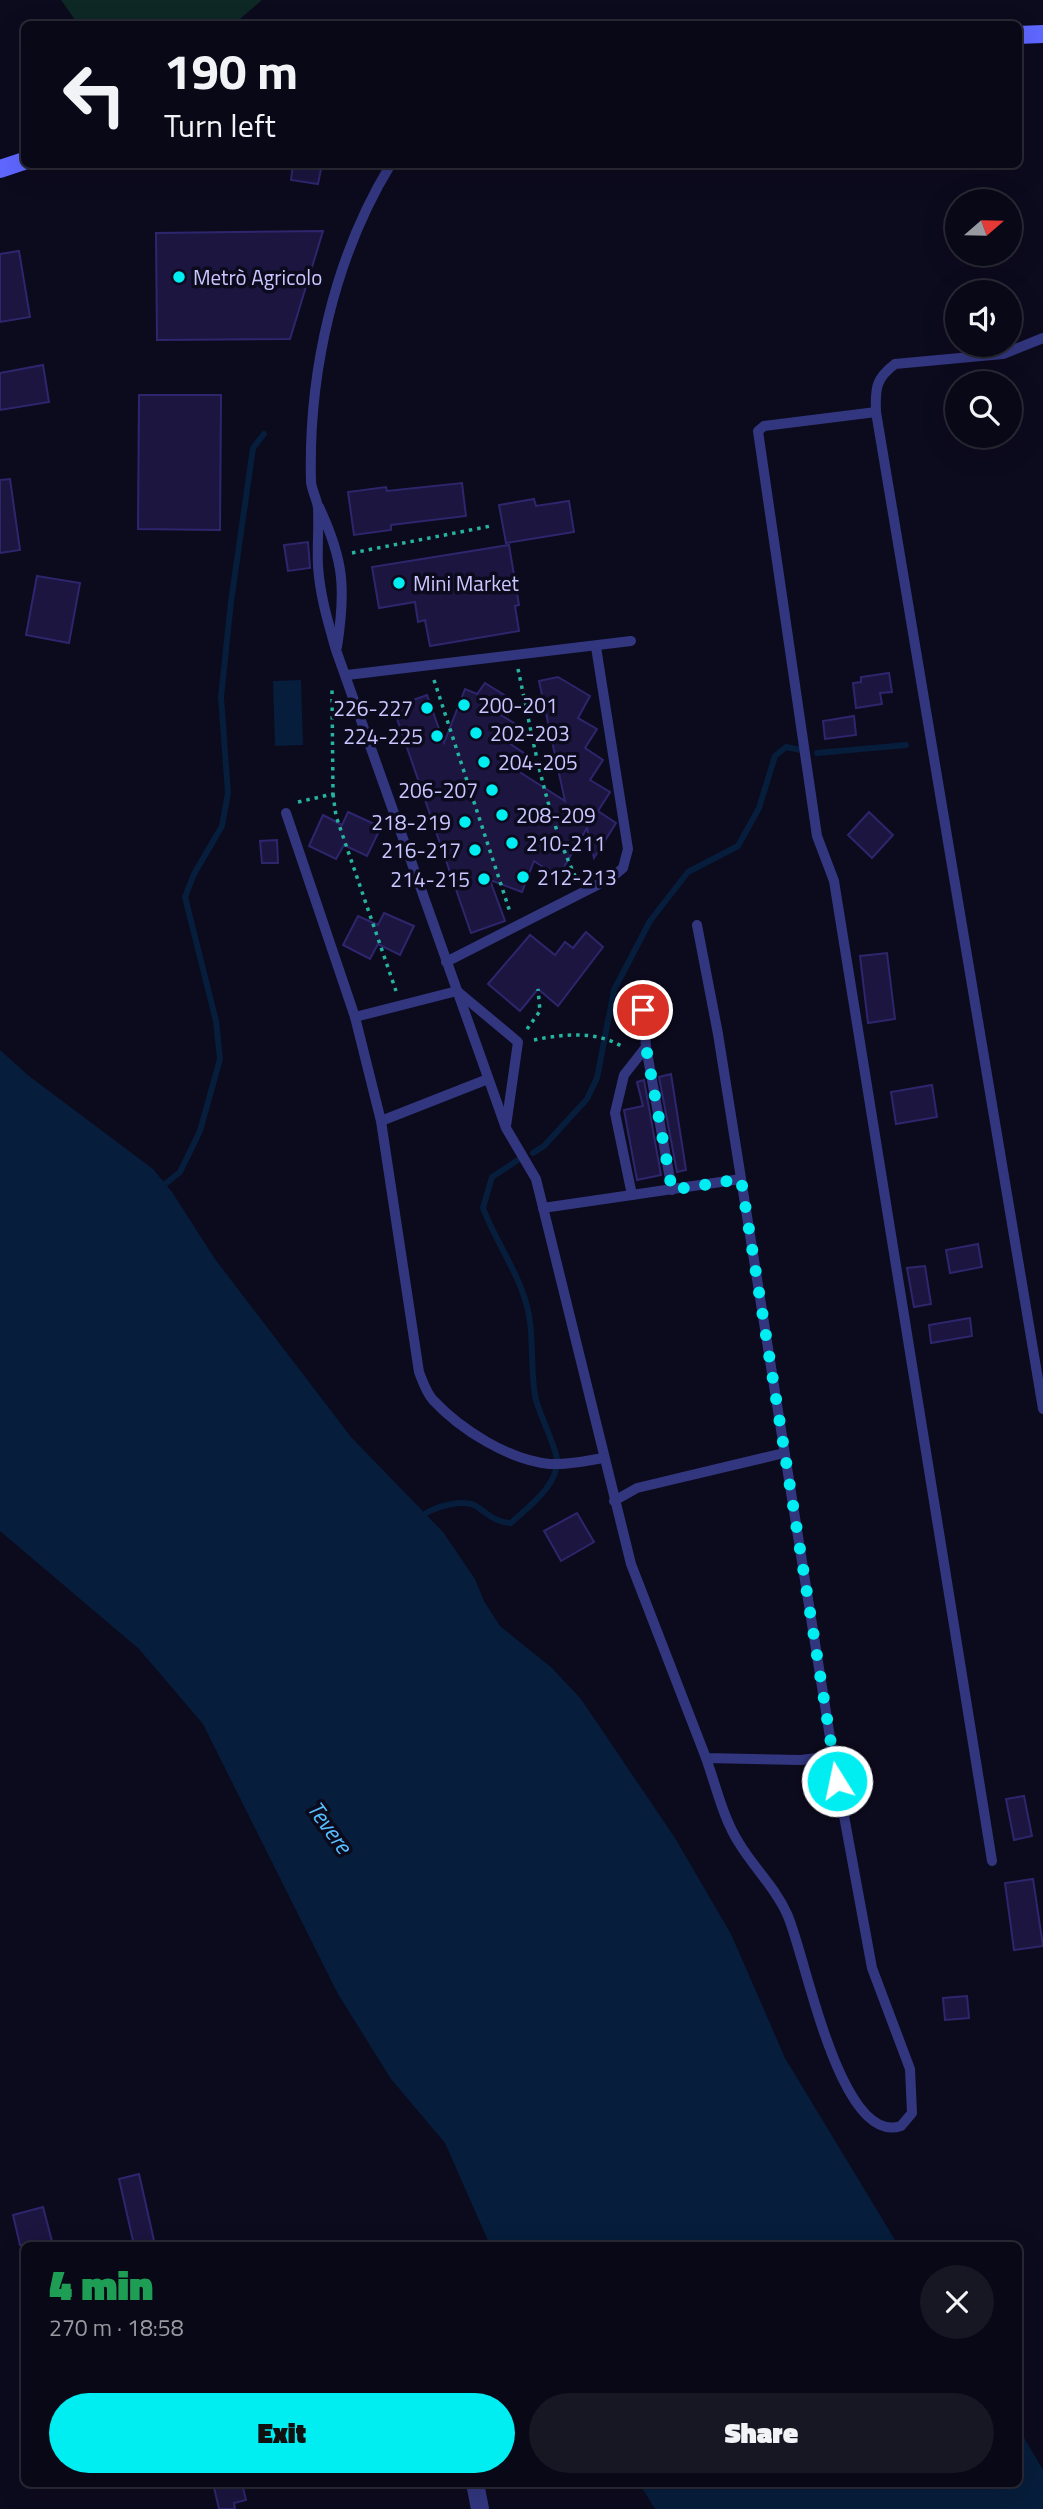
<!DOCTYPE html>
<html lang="en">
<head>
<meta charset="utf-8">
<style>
	:root { --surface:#090816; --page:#171623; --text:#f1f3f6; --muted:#999aa1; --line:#292935; --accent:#00edf2 }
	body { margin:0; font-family:"Titillium Web",sans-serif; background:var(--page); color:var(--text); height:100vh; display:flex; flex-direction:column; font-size:26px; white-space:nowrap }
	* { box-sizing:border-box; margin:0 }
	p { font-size:23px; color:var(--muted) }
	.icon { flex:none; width:38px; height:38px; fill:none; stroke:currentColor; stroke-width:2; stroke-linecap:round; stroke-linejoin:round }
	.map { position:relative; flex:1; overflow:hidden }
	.side { position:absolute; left:21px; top:2242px; width:1001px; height:245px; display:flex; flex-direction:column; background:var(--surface); border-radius:10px; box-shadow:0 7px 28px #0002,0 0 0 2px var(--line) }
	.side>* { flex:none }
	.guide { position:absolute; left:21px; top:21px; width:1001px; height:147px; border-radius:10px; box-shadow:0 7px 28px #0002,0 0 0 2px var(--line); background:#090816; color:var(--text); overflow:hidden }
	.needle { width:46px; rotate:70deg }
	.fabs { position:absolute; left:945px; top:189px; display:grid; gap:14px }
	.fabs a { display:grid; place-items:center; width:77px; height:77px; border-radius:50%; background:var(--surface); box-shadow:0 7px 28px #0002,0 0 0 2px var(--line); font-size:35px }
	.pin { position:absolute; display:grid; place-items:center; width:60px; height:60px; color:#fff; margin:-30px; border:4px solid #fff; border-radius:50%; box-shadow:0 2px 7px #0007 }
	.me { position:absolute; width:77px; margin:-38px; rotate:350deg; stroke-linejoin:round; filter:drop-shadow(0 0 5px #0008) }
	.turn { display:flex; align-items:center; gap:24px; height:147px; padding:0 28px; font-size:32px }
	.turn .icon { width:91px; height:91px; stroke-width:2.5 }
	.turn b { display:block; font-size:49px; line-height:60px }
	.round { display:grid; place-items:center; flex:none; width:74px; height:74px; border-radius:37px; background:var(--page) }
	.head { display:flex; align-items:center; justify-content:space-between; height:119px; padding:0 28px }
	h1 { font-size:42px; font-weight:800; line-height:52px; color:#1e9e55 }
	.action { display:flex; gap:14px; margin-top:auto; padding:14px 28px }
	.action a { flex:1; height:80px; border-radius:42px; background:var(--accent); color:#111; font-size:28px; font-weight:800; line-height:80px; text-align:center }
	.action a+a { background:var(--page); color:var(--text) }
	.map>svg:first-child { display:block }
	.green { fill:#0d2825 }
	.water { fill:#061d3b }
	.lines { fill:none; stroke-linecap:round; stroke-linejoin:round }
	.stream { stroke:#061d3b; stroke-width:6 }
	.building { fill:#1b153f; stroke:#2e266d; stroke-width:2 }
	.path { stroke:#26b4a0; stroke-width:3.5; stroke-dasharray:3.5 5; stroke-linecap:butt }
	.lane { stroke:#32367f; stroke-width:10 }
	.street { stroke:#32367f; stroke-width:18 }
	.secondary { stroke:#5e67ff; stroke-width:18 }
	.route { stroke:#00edf2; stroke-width:12; stroke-dasharray:0 21.6 }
	.poi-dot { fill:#00edf2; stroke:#0c0a1d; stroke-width:2.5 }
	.labels { text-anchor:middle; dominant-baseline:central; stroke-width:7; stroke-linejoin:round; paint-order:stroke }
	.poi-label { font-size:21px; fill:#c9c7ff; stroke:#0c0a1d; text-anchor:start }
	.water-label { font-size:23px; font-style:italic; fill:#55beff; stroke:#0c0a1d }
</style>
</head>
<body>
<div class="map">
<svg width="1043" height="2509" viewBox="0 0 1043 2509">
	<rect width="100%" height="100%" fill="#0c0a1d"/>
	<!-- green -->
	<polygon class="green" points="61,0 262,0 234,24 78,24"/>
	<!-- water -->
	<g class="water">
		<polygon points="301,680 303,745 275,746 273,681"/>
		<polygon points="0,1050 29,1076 153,1169 172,1192 215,1259 351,1437 443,1532 475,1579 484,1601 500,1626 552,1668 581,1699 675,1838 731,1934 785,2058 898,2245 490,2245 445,2143 391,2079 338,1994 203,1724 139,1649 0,1531"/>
		<polygon points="1019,2429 1043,2470 1043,2509 655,2509 639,2483 1018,2483"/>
	</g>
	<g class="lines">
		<!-- stream -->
		<g class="stream">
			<polyline points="817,753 906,745"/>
			<polyline points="533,1153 544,1146 587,1099 597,1078 614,990 650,921 688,872 738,846 759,808 775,756 786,747 801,750"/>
			<polyline points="165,1184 180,1172 200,1131 220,1059 216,1021 185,897 194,874 222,826 228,793 221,697 231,602 253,448 264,434"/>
			<path d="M426 1513C438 1506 464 1499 476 1506 489 1515 495 1522 511 1523 528 1507 558 1486 557 1460 557 1450 540 1415 536 1400 530 1373 534 1343 529 1315 521 1275 497 1245 483 1208L492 1177 518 1160"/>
		</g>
	</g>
	<!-- building -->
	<g class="building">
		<polygon points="293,164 322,164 318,184 291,180"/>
		<polygon points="323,231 290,339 157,340 156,233"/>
		<polygon points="19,251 30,317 0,322 0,254"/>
		<polygon points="43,365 49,402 0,410 0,373"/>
		<polygon points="139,395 221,395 220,530 138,529"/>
		<polygon points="10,479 20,550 0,553 0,480"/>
		<polygon points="462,483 466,516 391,525 391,530 354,535 348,492 386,487 387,491"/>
		<polygon points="534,499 536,506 569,501 574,532 506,543 499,505"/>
		<polygon points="308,542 310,568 288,571 284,545"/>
		<polygon points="509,545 519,605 515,606 519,631 430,646 425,620 418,622 415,602 379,608 372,567"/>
		<polygon points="37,576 80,583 69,643 26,635"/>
		<polygon points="889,673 892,692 880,693 882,704 856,708 853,683 861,682 861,677"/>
		<polygon points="558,677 590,696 578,718 597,729 585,748 603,760 590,780 610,792 598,811 616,823 594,858 587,828 558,877 534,861 522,892 490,880 505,921 471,933 393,707 427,695 444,743 465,689 477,694 485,683 506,696 496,712 517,725 506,741 527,755 518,771 565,801 539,681"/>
		<polygon points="854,716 856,735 825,739 823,721"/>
		<polygon points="348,812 381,827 367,856 344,845 336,859 309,846 323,815 342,825"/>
		<polygon points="869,812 893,835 872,858 848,835"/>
		<polygon points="277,840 278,863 262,863 260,841"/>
		<polygon points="384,913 414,926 400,955 378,944 370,959 343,945 358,916 378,925"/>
		<polygon points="586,932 603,947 558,1006 538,989 520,1011 488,984 530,935 555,955 565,942 573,948"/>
		<polygon points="887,953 895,1019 868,1023 860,956"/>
		<polygon points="671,1074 686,1170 677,1172 659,1077"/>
		<polygon points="644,1080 661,1175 637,1180 624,1110 643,1106 637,1082"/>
		<polygon points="932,1085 937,1117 896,1124 891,1092"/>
		<polygon points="978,1244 982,1267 950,1273 946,1250"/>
		<polygon points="925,1266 931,1304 914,1307 907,1268"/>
		<polygon points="970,1318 972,1336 931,1343 929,1325"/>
		<polygon points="577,1513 594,1542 561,1561 544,1531"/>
		<polygon points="1024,1796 1032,1836 1014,1840 1006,1799"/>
		<polygon points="1033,1879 1043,1946 1014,1950 1005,1883"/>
		<polygon points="967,1996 969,2018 945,2020 943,1998"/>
		<polygon points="139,2174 155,2245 134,2245 119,2179"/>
		<polygon points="43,2207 53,2245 20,2245 13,2215"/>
		<polygon points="213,2483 242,2483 246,2500 234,2503 235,2509 219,2509"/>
	</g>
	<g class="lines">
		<!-- path -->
		<g class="path">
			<polyline points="352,553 491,526"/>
			<path d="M518 669C533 739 545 814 577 880"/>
			<polyline points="434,680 510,912"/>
			<polyline points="333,794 336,816 396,991"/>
			<polyline points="298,802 333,794 332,690"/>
			<polyline points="527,1029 540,1011 538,989"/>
			<path d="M534 1040C563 1034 598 1030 624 1048"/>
		</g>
		<!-- lane -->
		<g class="lane">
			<path d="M391 164C334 257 308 373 311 482 312 491 317 499 318 508 319 527 317 547 318 566 320 596 328 622 336 650L506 1128 536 1179 631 1564 706 1758 801 1760 833 1756"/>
			<polyline points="876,412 1043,1409"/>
			<path d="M319 507C344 560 346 589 337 647"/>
			<polyline points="347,675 631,641"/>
			<path d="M286 813 355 1017 381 1121 419 1372C423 1382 426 1392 433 1400 461 1430 509 1460 550 1464 568 1465 585 1461 603 1458"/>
			<path d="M697 925 718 1034 833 1756 872 1968 910 2069 912 2113 901 2126C839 2147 805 1952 787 1914 775 1887 754 1868 739 1843 723 1818 716 1786 706 1758"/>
			<polyline points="446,962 611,878 623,868 628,849 596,647"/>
			<polyline points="355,1017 457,991 518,1042 506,1126"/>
			<polyline points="646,1047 672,1190"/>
			<polyline points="381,1121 488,1079"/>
			<polyline points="632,1195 615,1113 624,1075 646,1047 642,991"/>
			<polyline points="543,1208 741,1179"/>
			<polyline points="614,1501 637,1488 784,1453"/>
			<path d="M992 1861 834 881 817 836 758 431 764 426 876 412C875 388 876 378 895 364L1003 354 1043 338"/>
		</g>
		<!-- street -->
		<polyline class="street" points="475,2483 480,2509"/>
		<!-- secondary -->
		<g class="secondary">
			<polyline points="1018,35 1043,34"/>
			<polyline points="0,169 24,161"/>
		</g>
	</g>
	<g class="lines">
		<!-- route -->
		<polyline class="route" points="643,1010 646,1047 672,1190 741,1179 837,1781"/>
	</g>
	<!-- markers -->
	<g class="poi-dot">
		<circle cx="179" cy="277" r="7"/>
		<circle cx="399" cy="583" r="7"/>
		<circle cx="464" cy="705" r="7"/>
		<circle cx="427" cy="708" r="7"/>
		<circle cx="476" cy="733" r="7"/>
		<circle cx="437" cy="736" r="7"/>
		<circle cx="484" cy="762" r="7"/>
		<circle cx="492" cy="790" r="7"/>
		<circle cx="502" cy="815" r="7"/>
		<circle cx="465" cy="822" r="7"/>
		<circle cx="512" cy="843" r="7"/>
		<circle cx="475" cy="850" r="7"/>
		<circle cx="523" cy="877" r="7"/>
		<circle cx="484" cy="879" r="7"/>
	</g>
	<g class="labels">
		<!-- poi labels -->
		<g class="poi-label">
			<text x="193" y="277">Metrò Agricolo</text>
			<text x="413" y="583">Mini Market</text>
			<text x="478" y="705">200-201</text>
			<text x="413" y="708" text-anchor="end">226-227</text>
			<text x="490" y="733">202-203</text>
			<text x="423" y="736" text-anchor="end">224-225</text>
			<text x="498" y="762">204-205</text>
			<text x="478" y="790" text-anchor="end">206-207</text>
			<text x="516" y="815">208-209</text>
			<text x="451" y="822" text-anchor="end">218-219</text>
			<text x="526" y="843">210-211</text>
			<text x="461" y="850" text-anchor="end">216-217</text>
			<text x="537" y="877">212-213</text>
			<text x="470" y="879" text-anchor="end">214-215</text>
		</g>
		<!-- water labels -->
		<g class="water-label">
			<text transform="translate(330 1827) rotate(54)">Tevere</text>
		</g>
	</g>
</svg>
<div class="fabs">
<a><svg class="needle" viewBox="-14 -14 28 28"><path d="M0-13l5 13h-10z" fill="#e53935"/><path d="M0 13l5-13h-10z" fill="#999aa1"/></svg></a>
<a><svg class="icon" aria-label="sound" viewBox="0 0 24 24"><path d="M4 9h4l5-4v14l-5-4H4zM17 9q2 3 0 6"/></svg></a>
<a><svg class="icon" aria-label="search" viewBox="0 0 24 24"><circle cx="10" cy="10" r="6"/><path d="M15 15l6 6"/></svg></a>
</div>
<div class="pin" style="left:643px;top:1010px;background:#d93025"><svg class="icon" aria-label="arrive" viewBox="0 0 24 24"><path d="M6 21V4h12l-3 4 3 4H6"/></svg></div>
<svg class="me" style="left:837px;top:1781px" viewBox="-20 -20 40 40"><circle r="17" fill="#00edf2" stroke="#fff" stroke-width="3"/><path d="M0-11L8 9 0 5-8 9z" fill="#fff"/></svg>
<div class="guide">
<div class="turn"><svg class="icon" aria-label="left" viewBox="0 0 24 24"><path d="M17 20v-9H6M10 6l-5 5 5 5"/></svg><div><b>190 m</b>Turn left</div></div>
</div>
<section class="side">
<div class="head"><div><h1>4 min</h1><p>270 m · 18:58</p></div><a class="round"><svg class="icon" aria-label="close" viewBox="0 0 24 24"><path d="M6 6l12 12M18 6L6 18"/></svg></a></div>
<div class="action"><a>Exit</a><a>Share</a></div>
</section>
</div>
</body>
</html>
